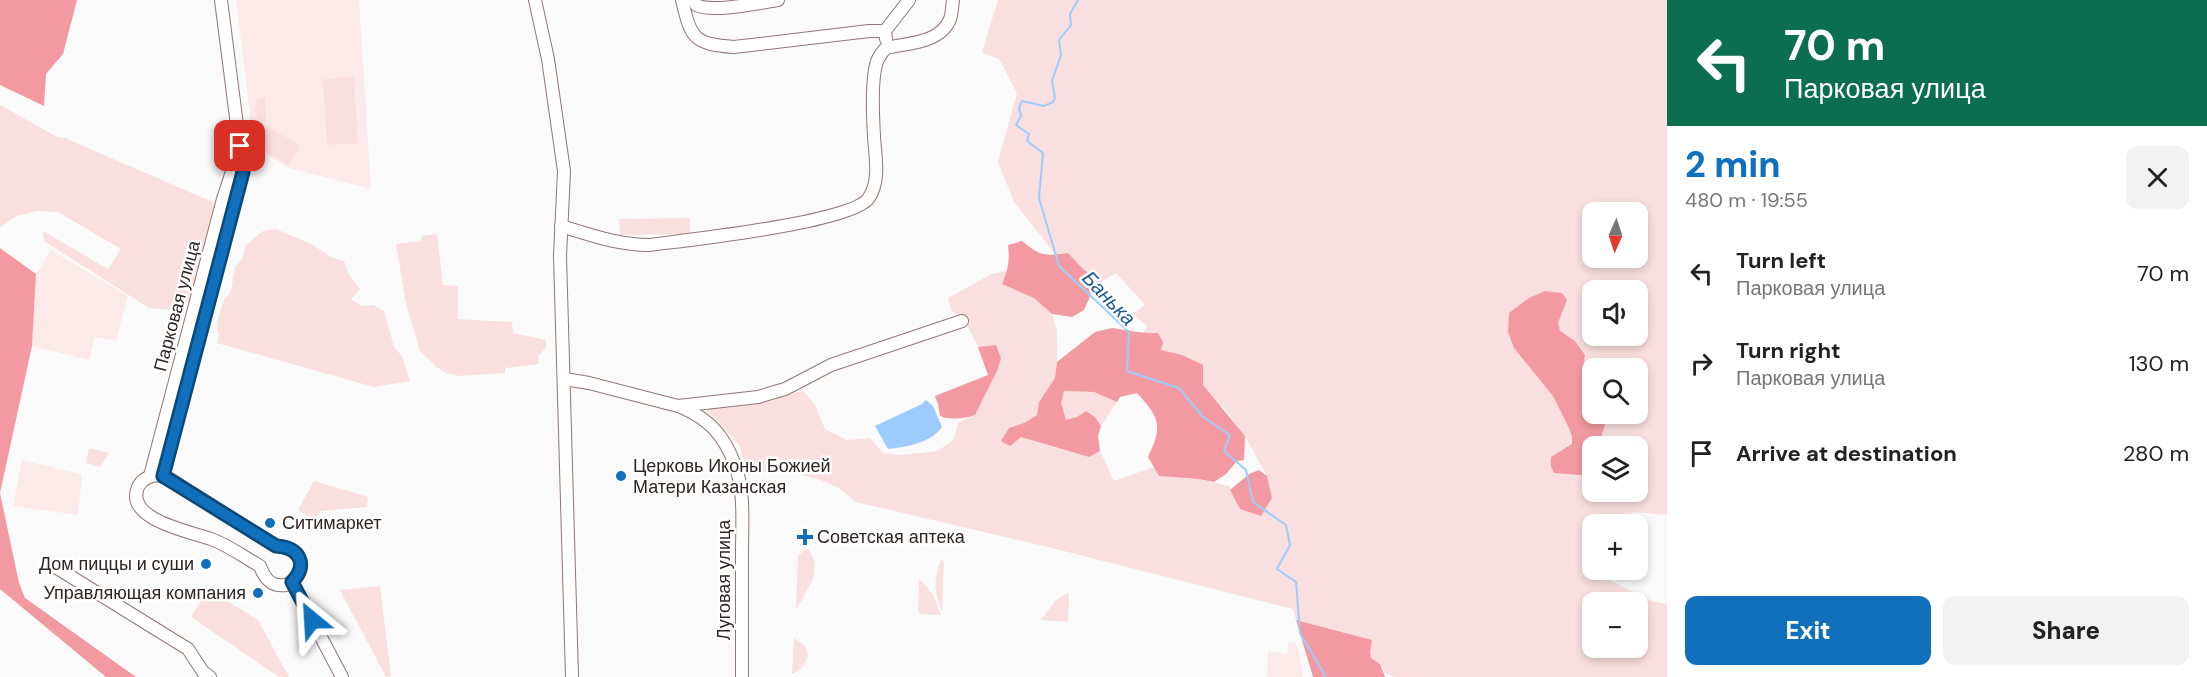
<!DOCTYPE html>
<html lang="en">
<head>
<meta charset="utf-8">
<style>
	:root { --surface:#fff; --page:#f2f2f2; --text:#222; --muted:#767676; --accent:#1170bc }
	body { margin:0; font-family:"DM Sans",sans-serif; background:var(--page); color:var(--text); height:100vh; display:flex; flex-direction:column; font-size:22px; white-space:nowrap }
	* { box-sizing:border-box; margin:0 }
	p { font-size:20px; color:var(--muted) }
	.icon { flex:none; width:33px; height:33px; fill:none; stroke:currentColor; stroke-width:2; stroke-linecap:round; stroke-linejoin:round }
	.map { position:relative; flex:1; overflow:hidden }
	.side { display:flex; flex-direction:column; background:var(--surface); width:540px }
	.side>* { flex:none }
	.top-card { background:#0b6e4f; color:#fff; overflow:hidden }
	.needle { width:39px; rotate:183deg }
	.controls { position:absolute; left:1582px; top:202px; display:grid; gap:12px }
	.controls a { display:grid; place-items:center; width:66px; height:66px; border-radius:12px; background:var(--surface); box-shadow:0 3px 9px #0003; font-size:30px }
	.pin { position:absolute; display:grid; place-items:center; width:51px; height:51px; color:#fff; margin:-26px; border-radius:12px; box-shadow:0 3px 9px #0006 }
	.me { position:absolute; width:66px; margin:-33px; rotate:333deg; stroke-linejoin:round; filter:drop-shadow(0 0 4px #0008) }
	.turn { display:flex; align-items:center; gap:21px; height:126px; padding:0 18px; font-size:27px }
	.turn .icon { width:78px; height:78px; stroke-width:2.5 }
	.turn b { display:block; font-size:42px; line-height:51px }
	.round { display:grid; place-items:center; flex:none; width:63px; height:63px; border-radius:12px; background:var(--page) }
	.head { display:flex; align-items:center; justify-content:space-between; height:102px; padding:0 18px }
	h1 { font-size:36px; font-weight:800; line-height:45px; color:var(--accent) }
	.button { display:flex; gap:12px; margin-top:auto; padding:12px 18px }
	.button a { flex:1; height:69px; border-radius:12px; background:var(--accent); color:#fff; font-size:24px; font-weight:800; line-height:69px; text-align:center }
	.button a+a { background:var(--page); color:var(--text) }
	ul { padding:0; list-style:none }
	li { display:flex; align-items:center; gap:18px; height:90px; padding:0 18px }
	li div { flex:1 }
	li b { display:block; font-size:22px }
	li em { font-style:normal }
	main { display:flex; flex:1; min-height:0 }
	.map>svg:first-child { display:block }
	.built { fill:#fceaeb }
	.green { fill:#f9dfe0; fill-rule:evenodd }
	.forest { fill:#f399a1 }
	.water { fill:#9cccfe }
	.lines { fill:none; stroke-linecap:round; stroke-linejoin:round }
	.stream { stroke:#9cccfe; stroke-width:2 }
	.minor-casing { stroke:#937576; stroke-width:14 }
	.minor { stroke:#fff; stroke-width:12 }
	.route-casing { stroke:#0b497a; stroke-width:15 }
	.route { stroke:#1170bc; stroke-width:10 }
	.poi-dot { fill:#1170bc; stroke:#fff; stroke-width:2 }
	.labels { text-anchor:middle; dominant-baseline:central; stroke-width:5; stroke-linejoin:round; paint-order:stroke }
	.street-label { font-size:18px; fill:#302424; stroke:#fff }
	.poi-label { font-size:18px; fill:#302424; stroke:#fff; text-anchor:start }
	.water-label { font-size:20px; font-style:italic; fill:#18578f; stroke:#fff }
</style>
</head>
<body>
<main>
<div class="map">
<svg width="1667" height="677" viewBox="0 0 1667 677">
	<rect width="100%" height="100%" fill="#fafafa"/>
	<!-- built -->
	<g class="built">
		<polygon points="236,0 359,0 371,189 289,168 254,147"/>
		<polygon points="51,250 128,296 116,341 95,337 89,360 32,346 36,274"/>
		<polygon points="22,460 80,474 82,476 78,515 13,506"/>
		<polygon points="1288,642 1295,643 1299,652 1303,677 1267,677 1268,651 1287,654"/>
	</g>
	<!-- green -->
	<g class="green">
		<path d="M998 0H1667V515L1632 512 1628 525H1593V570H1614L1611 581 1652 601 1667 604V677H1396L1386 674 1380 664 1371 658 1370 652 1372 640 1296 620 1293 609 1048 547 856 502 837 487 818 479 780 470 758 472C748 465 740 458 740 446L709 412 700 406 752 403 803 391 815 405 825 429 847 440 870 438 883 453 901 455 938 451 954 439 958 423 975 415 997 371 995 345 978 347 965 321 951 310 948 298 991 274 1008 271 1003 284 1034 298 1052 314 1057 331V362L1055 378 1039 402 1037 415 1024 423 1009 428 1001 441 1021 437 1089 457 1100 451 1114 481 1154 467 1159 476 1199 479 1229 486 1240 509 1272 498 1267 476 1245 436 1224 408 1210 395 1182 355 1160 350 1143 334 1147 326 1133 314 1145 305 1116 273 1102 281 1084 270 1068 253 1055 254 1014 202 998 162 1017 93 999 59 982 52ZM1593 213H1638V258H1593ZM1593 291H1638V336H1593ZM1593 369H1638V414H1593ZM1593 447H1638V492H1593ZM1593 603H1638V648H1593Z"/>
		<polygon points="354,77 358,143 327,145 323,79"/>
		<polygon points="265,96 266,122 259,120 254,111 257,100"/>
		<polygon points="0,105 57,137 65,138 217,204 189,303 180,302 171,310 149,308 44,241 43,231 108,269 121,249 58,212 37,211 17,216 0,227"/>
		<polygon points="268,126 300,146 288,165 256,146"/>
		<polygon points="690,218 690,234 620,235 619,219"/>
		<polygon points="276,229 311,244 333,258 344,261 348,273 360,289 351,299 361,306 373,305 384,311 394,347 402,356 410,381 374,387 217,343 219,336 217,324 220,312 224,300 231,291 235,267 243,258 245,246 263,231"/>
		<polygon points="437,234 443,285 458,286 458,319 512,322 513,333 546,340 546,347 538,357 539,364 505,368 505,373 460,376 446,373 438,368 420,351 406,303 396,244 421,241 422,236"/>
		<polygon points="1064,391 1094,392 1117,402 1101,426 1095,417 1077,417 1066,420 1061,403"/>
		<polygon points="89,448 109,453 100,467 86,463"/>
		<polygon points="314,481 368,497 367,507 321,511 315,520 298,510"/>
		<polygon points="805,549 809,549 815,563 813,579 796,610 798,556"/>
		<path d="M941 560 944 561 942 611C934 592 933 579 941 560Z"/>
		<polygon points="919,578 933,595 941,615 921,614 918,611"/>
		<polygon points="380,586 391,676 386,677 340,590"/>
		<polygon points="208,589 258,620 289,677 279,677 191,617"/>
		<polygon points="1065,594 1069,594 1068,622 1041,620 1055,601"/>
		<polygon points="794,638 805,646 808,656 803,667 792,674"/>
	</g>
	<!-- forest -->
	<g class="forest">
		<polygon points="0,0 77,0 63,54 46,74 44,106 0,85"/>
		<path d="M1022 241C1042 257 1044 256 1068 253L1084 270 1102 281 1094 288 1084 310 1072 317 1052 314 1034 298 1002 284C1008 270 1010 260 1008 245Z"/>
		<polygon points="0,248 36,274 32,346 0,493 19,583 25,598 136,677 106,677 0,589"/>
		<polygon points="1545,291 1562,293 1567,300 1558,323 1560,331 1575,341 1585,355 1582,380 1593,396 1593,414 1604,416 1605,425 1598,447 1593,447 1593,465 1589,472 1581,475 1554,473 1551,466 1551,457 1572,444 1572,436 1569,428 1553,396 1514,348 1508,332 1509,313 1529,298"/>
		<path d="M1112 328C1128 330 1142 334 1158 333L1163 342 1161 350 1182 355 1203 365V385L1245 436 1244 460 1237 461 1226 474 1214 482 1199 479 1159 476 1148 457C1163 426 1160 418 1137 393L1120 397 1117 402 1094 392 1064 391 1061 403 1066 420 1077 417 1086 411 1095 417 1101 426 1098 436 1100 451 1089 457 1021 437 1010 446 1001 441 1009 428 1024 423 1037 415 1039 402 1055 378 1057 362 1095 332Z"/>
		<path d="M996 345 1001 358 997 371 975 415C965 419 950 420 940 416L938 404 935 396 988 375 978 347Z"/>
		<polygon points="1259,470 1267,476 1272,498 1261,516 1240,509 1230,490 1249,474"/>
		<polygon points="1296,620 1372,640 1370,652 1371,658 1380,664 1385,677 1313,677"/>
	</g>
	<!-- water -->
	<path class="water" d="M926 400 933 406 942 427C931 443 906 447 888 449L875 426 922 404Z"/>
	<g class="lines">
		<!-- stream -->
		<polyline class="stream" points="1078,0 1070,14 1071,25 1059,40 1061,55 1052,81 1055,98 1053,102 1044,106 1022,101 1019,108 1021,116 1016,125 1029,134 1027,141 1043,153 1039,198 1059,266 1129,332 1127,371 1179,388 1203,417 1230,435 1224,451 1246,470 1253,502 1286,525 1290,545 1277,569 1296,582 1300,633 1326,677"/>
		<!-- minor casing -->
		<g class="minor-casing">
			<g id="minor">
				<polyline points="535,0 548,59 564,171 560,256 572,677"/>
				<path d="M682 0C691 39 694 44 734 47L869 31H885"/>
				<path d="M693 0 696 5C713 13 758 3 778 0"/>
				<polyline points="886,39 885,31 909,0"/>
				<path d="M561 226C591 235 618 245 649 245 687 240 848 223 868 199 881 182 875 156 874 136 873 119 871 74 878 59 880 55 883 51 886 48 908 43 941 43 950 19 952 14 952 6 953 0"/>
				<polyline points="564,379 589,383 678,406 758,397 785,389 831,365 962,321"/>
				<path d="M681 407C709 419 724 435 735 465 745 492 742 524 742 552 742 594 742 635 742 677"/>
				<path d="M157 475 170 479 276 546C303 547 311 574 286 585 272 587 265 580 260 566 244 557 228 545 211 539 192 532 124 520 138 487 142 479 149 476 157 475Z"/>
				<polyline points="150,476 223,199 238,153"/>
				<polyline points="163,476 243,172 221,0"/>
				<polyline points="57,568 188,649 203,672 210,677"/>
				<polyline points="292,582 342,677"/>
			</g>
		</g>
		<!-- minor -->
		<use href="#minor" class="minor"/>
	</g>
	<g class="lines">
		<!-- route casing -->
		<g class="route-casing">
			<path id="route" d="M240 146 243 172 163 476 276 546C299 547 309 564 292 582L312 620"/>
		</g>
		<!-- route -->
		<use href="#route" class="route"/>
	</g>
	<!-- markers -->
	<g class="poi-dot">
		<circle cx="621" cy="476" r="6"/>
		<circle cx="270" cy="523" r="6"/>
		<path d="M802 528h6v6h6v6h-6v6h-6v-6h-6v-6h6z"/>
		<circle cx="206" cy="564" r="6"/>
		<circle cx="258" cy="593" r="6"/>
	</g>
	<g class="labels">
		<!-- street labels -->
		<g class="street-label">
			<text transform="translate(177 306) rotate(-75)">Парковая улица</text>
			<text transform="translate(724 580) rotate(-90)">Луговая улица</text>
		</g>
		<!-- poi labels -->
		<g class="poi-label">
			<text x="633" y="466">Церковь Иконы Божией<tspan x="633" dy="21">Матери Казанская</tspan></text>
			<text x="282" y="523">Ситимаркет</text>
			<text x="817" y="537">Советская аптека</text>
			<text x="194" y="564" text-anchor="end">Дом пиццы и суши</text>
			<text x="246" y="593" text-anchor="end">Управляющая компания</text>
		</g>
		<!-- water labels -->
		<g class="water-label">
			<text transform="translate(1109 298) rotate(46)">Банька</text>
		</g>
	</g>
</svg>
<div class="controls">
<a><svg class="needle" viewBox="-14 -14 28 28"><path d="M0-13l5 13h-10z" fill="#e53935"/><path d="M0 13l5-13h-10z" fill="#767676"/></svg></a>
<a><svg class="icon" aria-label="sound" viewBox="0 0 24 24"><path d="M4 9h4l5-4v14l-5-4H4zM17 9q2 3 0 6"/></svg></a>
<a><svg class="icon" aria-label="search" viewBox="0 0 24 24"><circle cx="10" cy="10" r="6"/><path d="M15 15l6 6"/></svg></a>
<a><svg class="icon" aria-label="layers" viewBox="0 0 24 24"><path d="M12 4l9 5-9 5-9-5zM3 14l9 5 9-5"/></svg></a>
<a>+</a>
<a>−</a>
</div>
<div class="pin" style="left:240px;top:146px;background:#d93025"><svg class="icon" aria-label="arrive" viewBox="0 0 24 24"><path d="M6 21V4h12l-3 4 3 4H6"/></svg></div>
<svg class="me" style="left:312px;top:620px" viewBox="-20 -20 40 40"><path d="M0-17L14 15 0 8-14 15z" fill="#1170bc" stroke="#fff" stroke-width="4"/></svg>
</div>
<section class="side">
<div class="top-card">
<div class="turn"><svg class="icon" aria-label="left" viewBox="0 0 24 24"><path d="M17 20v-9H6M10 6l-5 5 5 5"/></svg><div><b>70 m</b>Парковая улица</div></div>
</div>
<div class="head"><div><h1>2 min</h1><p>480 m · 19:55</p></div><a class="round"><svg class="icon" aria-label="close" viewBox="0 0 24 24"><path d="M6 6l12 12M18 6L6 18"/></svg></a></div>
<ul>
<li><svg class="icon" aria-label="left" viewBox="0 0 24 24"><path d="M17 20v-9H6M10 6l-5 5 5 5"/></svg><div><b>Turn left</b><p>Парковая улица</p></div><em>70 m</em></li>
<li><svg class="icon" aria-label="right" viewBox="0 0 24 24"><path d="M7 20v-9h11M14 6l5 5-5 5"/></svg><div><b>Turn right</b><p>Парковая улица</p></div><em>130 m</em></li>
<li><svg class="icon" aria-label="arrive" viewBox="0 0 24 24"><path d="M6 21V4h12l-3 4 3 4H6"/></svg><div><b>Arrive at destination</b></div><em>280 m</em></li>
</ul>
<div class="button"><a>Exit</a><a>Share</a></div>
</section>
</main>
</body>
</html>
